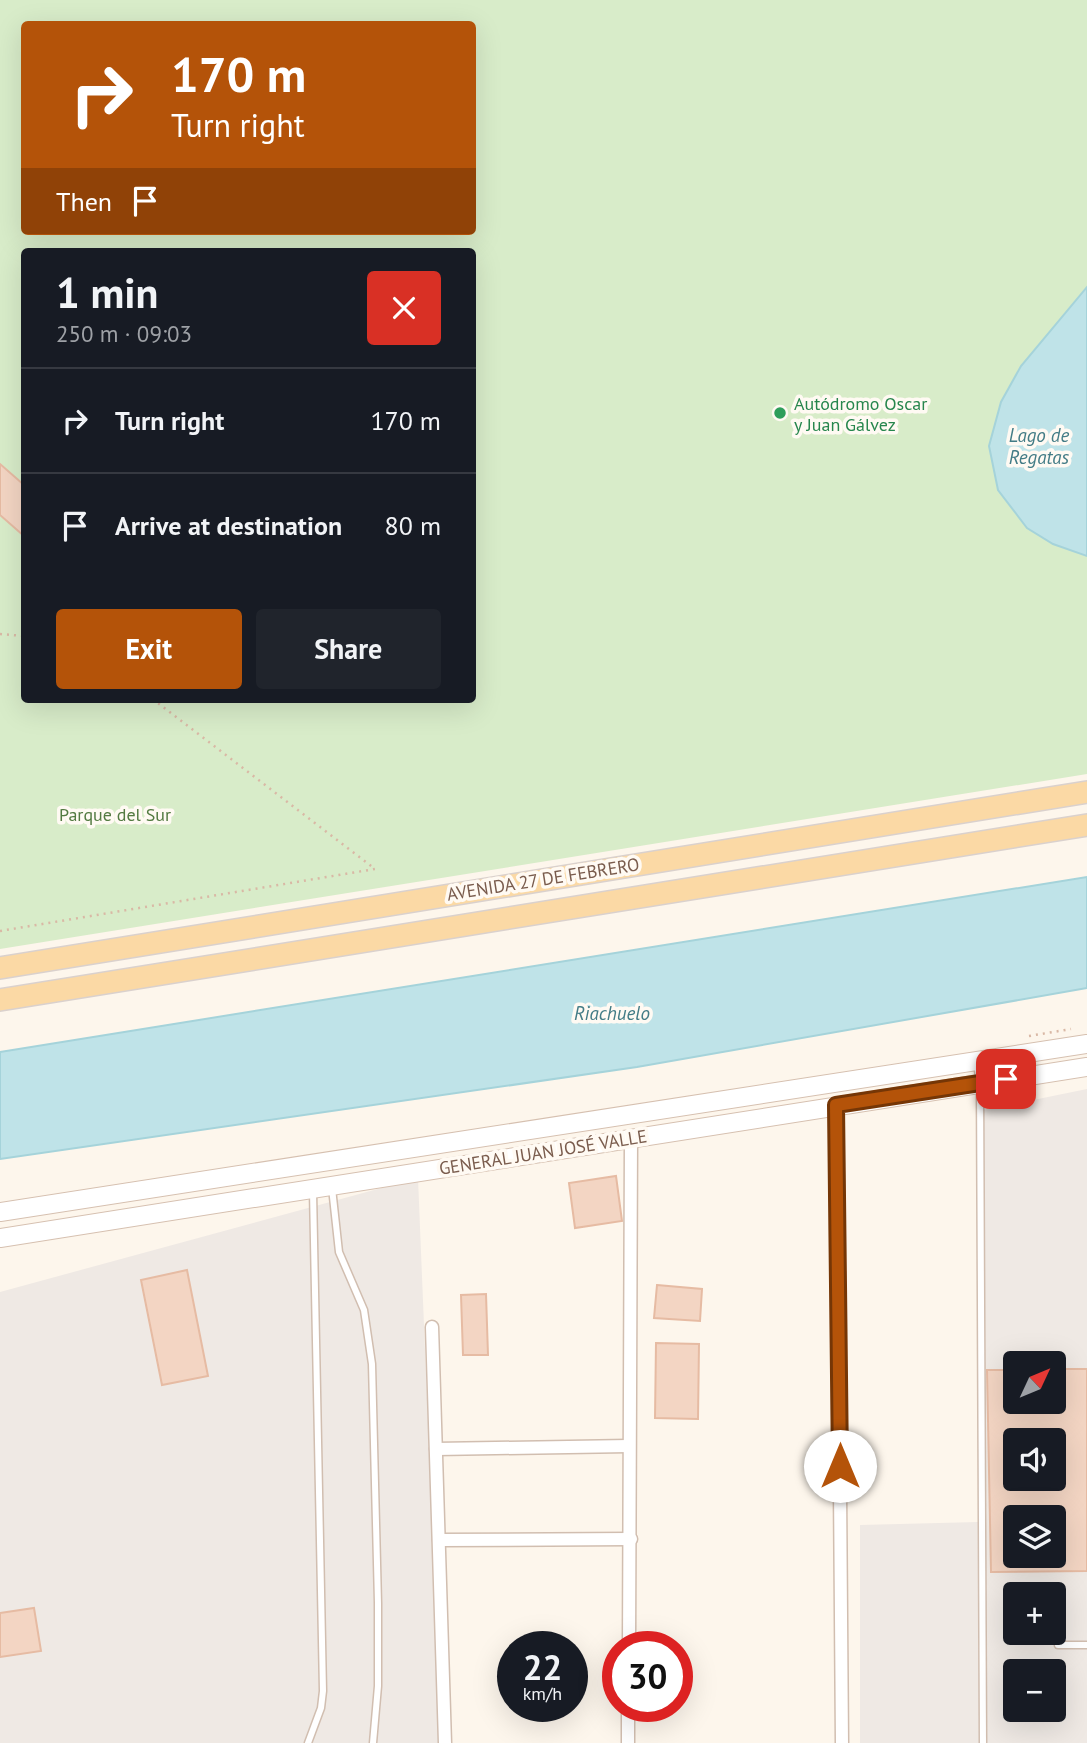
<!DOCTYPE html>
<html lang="en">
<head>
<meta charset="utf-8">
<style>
	:root { --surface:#171b24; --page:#20242c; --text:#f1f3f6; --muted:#9ea1a6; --line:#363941; --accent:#b45309 }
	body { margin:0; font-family:"PT Sans",sans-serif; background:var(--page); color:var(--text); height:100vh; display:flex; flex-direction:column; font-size:26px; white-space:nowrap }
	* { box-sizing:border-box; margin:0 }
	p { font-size:23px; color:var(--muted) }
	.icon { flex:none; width:38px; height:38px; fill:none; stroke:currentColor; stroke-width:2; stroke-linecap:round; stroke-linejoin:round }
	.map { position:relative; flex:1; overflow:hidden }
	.drawer { position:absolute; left:21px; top:248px; width:455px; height:455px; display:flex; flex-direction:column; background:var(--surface); border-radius:7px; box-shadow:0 7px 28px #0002 }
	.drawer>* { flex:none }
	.guide { position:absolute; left:21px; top:21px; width:455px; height:214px; border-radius:7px; box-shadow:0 7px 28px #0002; background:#b45309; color:#fff; overflow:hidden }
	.needle { width:46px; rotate:46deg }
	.controls { position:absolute; left:1003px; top:1351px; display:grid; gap:14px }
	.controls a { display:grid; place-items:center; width:63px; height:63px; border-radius:7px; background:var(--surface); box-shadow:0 7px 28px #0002; font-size:35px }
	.speed { position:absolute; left:497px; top:1631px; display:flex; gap:14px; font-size:35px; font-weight:700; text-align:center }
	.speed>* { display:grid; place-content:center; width:91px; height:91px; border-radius:50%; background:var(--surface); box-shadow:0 7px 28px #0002; line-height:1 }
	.speed small { font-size:18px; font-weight:400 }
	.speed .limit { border:10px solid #d22; background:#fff; color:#111 }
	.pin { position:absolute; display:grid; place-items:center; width:60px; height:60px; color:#fff; margin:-30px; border-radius:14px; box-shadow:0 4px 10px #0006 }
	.me { position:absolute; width:77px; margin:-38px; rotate:0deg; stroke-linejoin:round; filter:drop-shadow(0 0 5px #0008) }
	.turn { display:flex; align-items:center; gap:24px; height:147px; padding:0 35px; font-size:32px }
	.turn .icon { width:91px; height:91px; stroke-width:2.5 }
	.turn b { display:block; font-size:49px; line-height:60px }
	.then { display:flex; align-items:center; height:66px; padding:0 35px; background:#0003; gap:14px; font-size:26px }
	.round { display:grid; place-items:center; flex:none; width:74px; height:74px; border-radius:7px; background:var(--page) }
	.summary { display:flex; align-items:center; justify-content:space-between; height:119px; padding:0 35px }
	h1 { font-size:42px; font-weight:800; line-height:52px }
	.cta { display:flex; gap:14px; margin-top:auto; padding:14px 35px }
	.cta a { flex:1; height:80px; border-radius:7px; background:var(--accent); color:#fff; font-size:28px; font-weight:800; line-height:80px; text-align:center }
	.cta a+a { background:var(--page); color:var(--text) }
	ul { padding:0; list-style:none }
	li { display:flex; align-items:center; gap:21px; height:105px; padding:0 35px; border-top:2px solid var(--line) }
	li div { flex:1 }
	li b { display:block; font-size:26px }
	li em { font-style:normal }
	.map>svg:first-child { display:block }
	.industrial { fill:#efe9e4; fill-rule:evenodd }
	.green { fill:#d8ecc9; fill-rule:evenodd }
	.water { fill:#bfe3e8; stroke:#a5d3da; stroke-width:2 }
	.building { fill:#f3d5c3; stroke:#e6bba3; stroke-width:2; fill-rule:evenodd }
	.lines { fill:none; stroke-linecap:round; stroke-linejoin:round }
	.lane-casing { stroke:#d1beb0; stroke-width:9 }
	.street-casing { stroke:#d1beb0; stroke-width:15 }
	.secondary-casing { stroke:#d6c0b0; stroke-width:20 }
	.primary-casing { stroke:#dad1cd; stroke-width:24 }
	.path { stroke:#d9b8a5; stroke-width:2.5; stroke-dasharray:2 5; stroke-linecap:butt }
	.lane { stroke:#fff; stroke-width:6 }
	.street { stroke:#fff; stroke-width:12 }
	.secondary { stroke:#fff; stroke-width:18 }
	.primary { stroke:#fbd9a5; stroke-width:21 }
	.route-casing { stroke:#753606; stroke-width:18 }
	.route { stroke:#b45309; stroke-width:12 }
	.leisure-dot { fill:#2e9e5b; stroke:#fffaf3; stroke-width:2.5 }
	.labels { text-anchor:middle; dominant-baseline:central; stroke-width:7; stroke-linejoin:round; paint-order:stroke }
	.leisure-label { font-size:18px; fill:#27864d; stroke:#fffaf3; text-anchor:start }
	.park-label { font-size:18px; fill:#537a41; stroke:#fffaf3 }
	.street-label { font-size:18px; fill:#7a5c4d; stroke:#fffaf3 }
	.water-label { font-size:19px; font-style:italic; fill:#437c86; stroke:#fffaf3 }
</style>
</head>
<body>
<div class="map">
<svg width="1087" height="1743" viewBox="0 0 1087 1743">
	<rect width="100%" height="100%" fill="#fdf6ec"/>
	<!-- industrial -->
	<g class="industrial">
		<path d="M1087 1089V1743H860V1525L978 1522 979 1111ZM1015 1363H1054V1402H1015ZM1015 1440H1054V1479H1015ZM1015 1517H1054V1556H1015ZM1015 1594H1054V1633H1015ZM1015 1671H1054V1710H1015Z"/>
		<polygon points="418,1178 441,1743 0,1743 0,1292"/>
	</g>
	<!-- green -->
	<path class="green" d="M0 0H1087V774L0 949ZM24 24H472V231H24ZM24 252H472V700H24Z"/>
	<!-- water -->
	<g class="water">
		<polygon points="1087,287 1087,556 1053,544 1027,528 998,490 989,446 1001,402 1021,366"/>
		<polygon points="1087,877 1087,988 637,1067 0,1159 0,1052"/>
	</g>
	<!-- building -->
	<g class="building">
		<polygon points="0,464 24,485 24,536 0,515"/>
		<polygon points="616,1176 622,1221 575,1228 569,1183"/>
		<polygon points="187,1270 208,1376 162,1385 141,1280"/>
		<polygon points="657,1285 702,1289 700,1321 654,1318"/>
		<polygon points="486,1294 488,1355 463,1355 461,1295"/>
		<polygon points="656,1343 699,1344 698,1419 655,1418"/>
		<path d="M1054 1369H1087V1571L991 1572 987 1370H1015V1402H1054ZM1015 1440H1054V1479H1015ZM1015 1517H1054V1556H1015Z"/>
		<polygon points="34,1608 41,1651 0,1657 0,1613"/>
	</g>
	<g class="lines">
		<!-- lane casing -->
		<g class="lane-casing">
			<g id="lane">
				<polyline points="977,1064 980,1083 983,1743"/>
				<polyline points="332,1188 339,1252 364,1310 372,1364 378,1603 378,1686 373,1743"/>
				<polyline points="1058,1645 1087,1645"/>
				<polyline points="308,1743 321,1708 323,1691 313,1191"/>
			</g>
		</g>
		<!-- street casing -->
		<g class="street-casing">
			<g id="street">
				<polyline points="837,1105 842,1743"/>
				<polyline points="432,1327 445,1743"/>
				<polyline points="436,1449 629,1446"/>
				<polyline points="439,1540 631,1539"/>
				<polyline points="629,1647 631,1138"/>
				<polyline points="628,1743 628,1706"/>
			</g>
		</g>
		<!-- secondary casing -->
		<g class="secondary-casing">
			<g id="secondary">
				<polyline points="0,1212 1087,1044"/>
				<polyline points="0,1238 1087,1067"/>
			</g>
		</g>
		<!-- primary casing -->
		<g class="primary-casing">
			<g id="primary">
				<polyline points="0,968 1087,792"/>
				<polyline points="0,1000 1087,825"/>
			</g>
		</g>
		<!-- path -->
		<g class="path">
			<polyline points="0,634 24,636"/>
			<polyline points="0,931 375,869 154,700"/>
			<polyline points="1029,1036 1071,1029"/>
		</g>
		<!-- lane -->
		<use href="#lane" class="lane"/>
		<!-- street -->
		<use href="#street" class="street"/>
		<!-- secondary -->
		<use href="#secondary" class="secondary"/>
		<!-- primary -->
		<use href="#primary" class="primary"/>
	</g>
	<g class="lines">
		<!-- route casing -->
		<g class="route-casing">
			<polyline id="route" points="840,1466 836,1105 1006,1079"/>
		</g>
		<!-- route -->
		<use href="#route" class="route"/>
	</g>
	<!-- markers -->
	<circle class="leisure-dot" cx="780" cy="413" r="7"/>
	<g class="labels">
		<!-- leisure labels -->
		<g class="leisure-label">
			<text x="794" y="403">Autódromo Oscar<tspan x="794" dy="21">y Juan Gálvez</tspan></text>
		</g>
		<!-- park labels -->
		<g class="park-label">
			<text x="115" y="814">Parque del Sur</text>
		</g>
		<!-- street labels -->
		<g class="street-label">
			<text transform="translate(543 879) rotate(-9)">AVENIDA 27 DE FEBRERO</text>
			<text transform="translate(543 1152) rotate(-9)">GENERAL JUAN JOSÉ VALLE</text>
		</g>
		<!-- water labels -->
		<g class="water-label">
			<text x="1039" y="435">Lago de<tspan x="1039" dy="22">Regatas</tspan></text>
			<text x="612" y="1013">Riachuelo</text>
		</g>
	</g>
</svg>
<div class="controls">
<a><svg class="needle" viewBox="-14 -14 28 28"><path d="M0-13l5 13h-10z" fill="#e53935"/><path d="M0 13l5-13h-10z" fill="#9ea1a6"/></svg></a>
<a><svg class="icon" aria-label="sound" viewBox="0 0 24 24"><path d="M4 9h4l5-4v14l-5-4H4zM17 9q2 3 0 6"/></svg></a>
<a><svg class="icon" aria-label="layers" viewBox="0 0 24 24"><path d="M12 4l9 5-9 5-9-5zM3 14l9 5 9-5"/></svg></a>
<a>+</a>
<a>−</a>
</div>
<div class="speed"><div>22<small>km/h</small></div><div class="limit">30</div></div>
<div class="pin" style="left:1006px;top:1079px;background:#d93025"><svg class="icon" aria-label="arrive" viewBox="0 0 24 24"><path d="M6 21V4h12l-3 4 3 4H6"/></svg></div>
<svg class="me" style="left:840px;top:1466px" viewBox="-20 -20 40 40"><circle r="19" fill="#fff"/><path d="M0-13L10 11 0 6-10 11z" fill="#b45309"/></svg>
<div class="guide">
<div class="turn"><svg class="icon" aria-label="right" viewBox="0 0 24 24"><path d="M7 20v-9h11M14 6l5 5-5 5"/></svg><div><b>170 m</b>Turn right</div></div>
<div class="then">Then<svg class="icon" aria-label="arrive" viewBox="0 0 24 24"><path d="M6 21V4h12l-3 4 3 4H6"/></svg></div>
</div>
<section class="drawer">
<div class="summary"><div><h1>1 min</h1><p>250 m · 09:03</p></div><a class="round" style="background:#d93025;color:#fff"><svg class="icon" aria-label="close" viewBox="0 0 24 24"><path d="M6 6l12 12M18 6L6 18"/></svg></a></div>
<ul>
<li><svg class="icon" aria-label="right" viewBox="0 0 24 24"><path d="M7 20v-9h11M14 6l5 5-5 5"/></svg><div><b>Turn right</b></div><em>170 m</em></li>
<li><svg class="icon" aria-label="arrive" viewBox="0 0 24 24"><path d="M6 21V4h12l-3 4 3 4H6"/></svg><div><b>Arrive at destination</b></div><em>80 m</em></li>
</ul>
<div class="cta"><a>Exit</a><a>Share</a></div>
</section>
</div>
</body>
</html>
